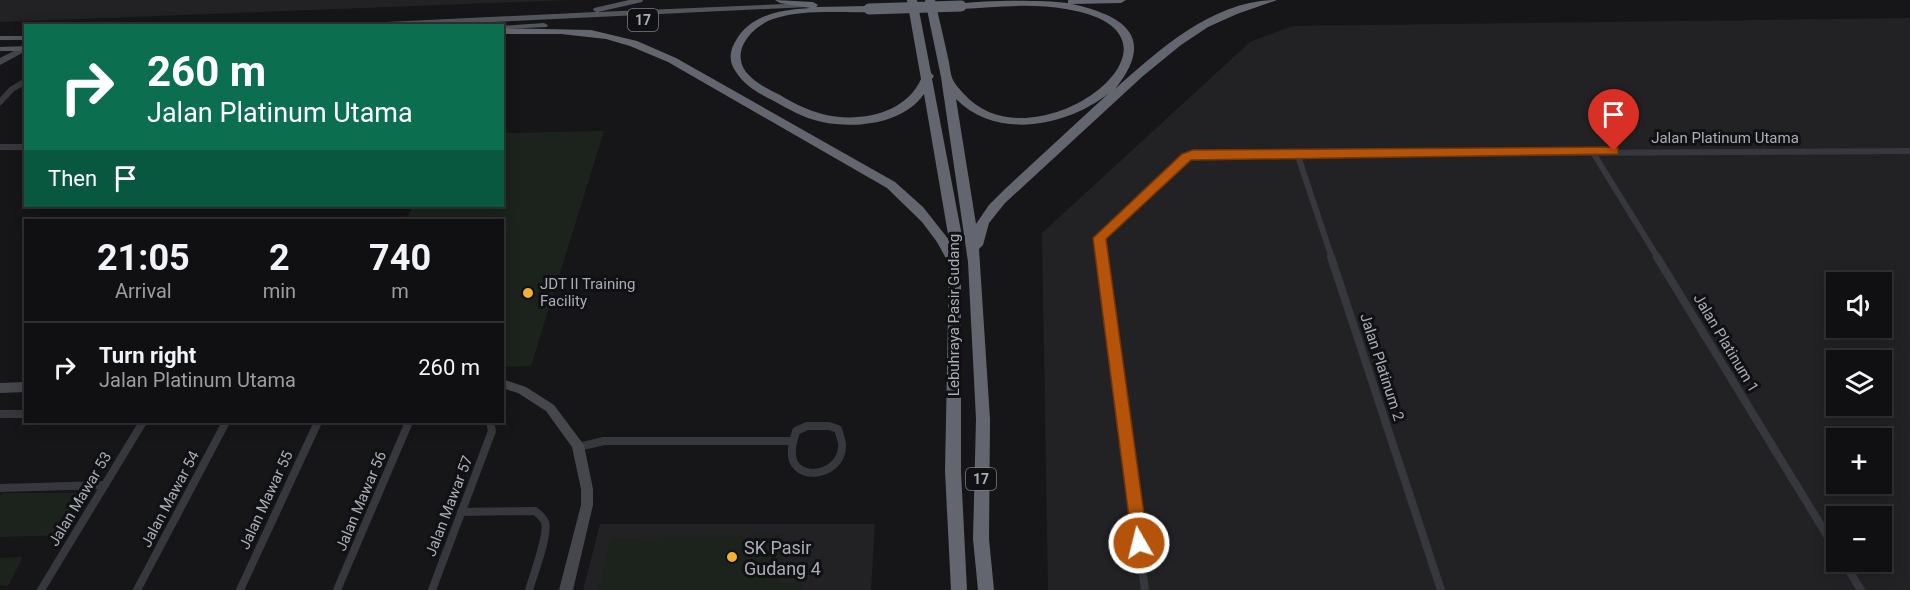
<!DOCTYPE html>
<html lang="en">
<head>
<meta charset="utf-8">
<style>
	:root { --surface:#101012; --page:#1e1e20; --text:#f1f3f6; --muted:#9c9d9f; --line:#303032 }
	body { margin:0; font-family:Roboto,sans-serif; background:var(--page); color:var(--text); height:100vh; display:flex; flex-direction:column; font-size:22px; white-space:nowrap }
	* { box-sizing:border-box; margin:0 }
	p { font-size:20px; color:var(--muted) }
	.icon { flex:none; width:33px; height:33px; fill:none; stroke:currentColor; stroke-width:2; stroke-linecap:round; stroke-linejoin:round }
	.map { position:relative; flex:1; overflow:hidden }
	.drawer { position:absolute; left:24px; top:219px; width:480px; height:204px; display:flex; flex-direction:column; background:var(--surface); border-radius:0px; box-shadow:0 3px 15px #0003,0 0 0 2px var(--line) }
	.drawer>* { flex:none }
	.guide { position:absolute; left:24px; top:24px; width:480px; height:183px; border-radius:0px; box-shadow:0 3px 15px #0003,0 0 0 2px var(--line); background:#0b6e4f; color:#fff; overflow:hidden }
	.tools { position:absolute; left:1826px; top:272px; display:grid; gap:12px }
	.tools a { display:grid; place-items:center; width:66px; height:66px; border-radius:0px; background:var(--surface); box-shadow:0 3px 15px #0003,0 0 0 2px var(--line); font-size:30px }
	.pin { position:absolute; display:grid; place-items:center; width:51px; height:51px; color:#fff; margin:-62px -26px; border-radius:50% 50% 50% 0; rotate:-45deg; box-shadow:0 0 6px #0007 }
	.pin .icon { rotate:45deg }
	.me { position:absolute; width:66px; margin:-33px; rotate:352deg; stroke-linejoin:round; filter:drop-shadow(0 0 4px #0008) }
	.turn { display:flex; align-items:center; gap:21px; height:126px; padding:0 24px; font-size:27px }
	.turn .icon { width:78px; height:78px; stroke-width:2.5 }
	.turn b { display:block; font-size:42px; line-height:51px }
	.then { display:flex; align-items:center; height:57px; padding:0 24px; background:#0003; gap:12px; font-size:22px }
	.eta { display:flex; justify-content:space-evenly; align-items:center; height:102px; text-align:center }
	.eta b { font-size:36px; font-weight:700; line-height:42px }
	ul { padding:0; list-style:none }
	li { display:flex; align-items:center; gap:18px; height:90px; padding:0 24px; border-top:2px solid var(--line) }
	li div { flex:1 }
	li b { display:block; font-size:22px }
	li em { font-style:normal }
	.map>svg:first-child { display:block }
	.built { fill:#222225; fill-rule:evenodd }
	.green { fill:#1c231d }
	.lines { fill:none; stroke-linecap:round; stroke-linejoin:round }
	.street-far1 { stroke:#37383d; stroke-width:6 }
	.street { stroke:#37383d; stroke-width:8 }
	.secondary { fill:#45474d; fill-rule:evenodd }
	.primary { fill:#53555c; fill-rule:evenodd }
	.highway { fill:#63666e; fill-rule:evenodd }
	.highway-bridge { stroke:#63666e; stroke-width:11 }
	.route { fill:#b45309; stroke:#753606; stroke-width:1.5 }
	.poi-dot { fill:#f2b134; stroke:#111113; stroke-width:2 }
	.labels { text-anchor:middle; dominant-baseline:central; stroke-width:6; stroke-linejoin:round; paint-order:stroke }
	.shield { fill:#111113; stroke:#7b7e86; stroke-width:1.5 }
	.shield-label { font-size:14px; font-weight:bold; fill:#a8adb8 }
	.street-label { font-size:15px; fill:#a8adb8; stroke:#111113 }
	.poi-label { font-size:15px; fill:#a8adb8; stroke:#111113; text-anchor:start }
	.near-poi-label { font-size:18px; fill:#a8adb8; stroke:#111113; text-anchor:start }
</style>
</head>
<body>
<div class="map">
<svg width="1910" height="590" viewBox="0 0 1910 590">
	<rect width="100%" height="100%" fill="#161618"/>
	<!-- built -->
	<g class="built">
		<polygon points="0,0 571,0 0,22"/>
		<path d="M1910 18V590H1048L1042 233 1250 42 1292 26ZM1836 282H1881V327H1836ZM1836 360H1881V405H1836ZM1836 438H1881V483H1836ZM1836 516H1881V561H1836Z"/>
		<polygon points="600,524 875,524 871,590 583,590"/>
	</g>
	<!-- green -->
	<g class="green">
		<polygon points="604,131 531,366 503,367 502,220 406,220 413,206 502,206 503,133"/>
		<polygon points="2,493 92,493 66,535 0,537 0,496"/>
		<polygon points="784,535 779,583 803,583 803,590 599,590 611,538"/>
		<polygon points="23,557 8,586 0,585 0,558"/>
	</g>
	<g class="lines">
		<!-- street-far1 -->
		<g class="street-far1">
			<polyline points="0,102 12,89 26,81"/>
			<polyline points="0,147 26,147"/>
			<polyline points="1592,151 1658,258"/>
			<polyline points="1297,153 1332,258"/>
			<polyline points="1102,258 1099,238 1190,155 1910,151"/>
		</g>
		<!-- street -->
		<g class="street">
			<polyline points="1101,257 1145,590"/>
			<polyline points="1331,257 1441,590"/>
			<polyline points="1657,257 1836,550"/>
			<polyline points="0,414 26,414"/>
			<path d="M807 426H829L838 429C839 434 843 442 842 447 841 478 788 484 792 449 792 443 795 437 796 431Z"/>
			<polyline points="578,447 604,441 792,441"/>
			<polyline points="0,488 105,485"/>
			<path d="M461 512 535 511C539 514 543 518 545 522 549 535 533 576 529 590"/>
			<polyline points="1843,561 1861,590"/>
			<polyline points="41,590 143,422"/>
			<polyline points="137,590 226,422"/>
			<polyline points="240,590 318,422"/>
			<polyline points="337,590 409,422"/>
			<polyline points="432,590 492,431 490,422"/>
		</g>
		<!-- secondary -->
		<g class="secondary">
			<polygon points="26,45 26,51 0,65 0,58"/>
			<polygon points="502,379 526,387 554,405 584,445 593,489 593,505 573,590 559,590 581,505 581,489 572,447 546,411 518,393 502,388"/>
			<polygon points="26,382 26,392 0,393 0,383"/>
		</g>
		<!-- primary -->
		<g class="primary">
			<polygon points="629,0 643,0 642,2 598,12 808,3 812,5 808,7 410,26 341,26 345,24 596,12 593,10 594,8"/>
			<polygon points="544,23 548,25 547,27 502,29 502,26 499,26"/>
			<rect x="0" y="36" width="26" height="4"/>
			<polygon points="26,46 26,51 0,51 0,47"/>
		</g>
		<!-- highway -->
		<g class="highway">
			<path d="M775 0 813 2 818 5 816 7 869 6 874 9 869 12C838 13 803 9 773 19 753 26 730 50 746 72 755 83 768 89 780 95 793 103 807 110 822 114 857 123 905 115 921 79L907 0H917L931 73 934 76 932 79 961 231V471L967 590H951L945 471 949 264 937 242 922 222 887 188 668 62 630 46 606 39 561 34H502V28L591 30 637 41 676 58 895 182 923 207 949 240 924 94C903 124 856 129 822 122 804 118 788 109 772 100 758 93 744 85 736 72 729 63 729 52 735 42 750 14 781 10 810 8L780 3Z"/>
			<path d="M925 0H935C939 19 944 39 948 58 950 65 950 74 953 80 955 84 961 91 964 94 1034 173 1216 34 1066 9 1031 3 996 7 961 9L957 8V4C987 0 1039 0 1068 3V0H1126L1121 3 1072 4C1126 16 1156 38 1115 89 1160 49 1214 0 1277 0L1237 14 1208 27 1181 45 1143 76 1005 203 989 223 983 245 979 249 990 419 989 539 994 590H978L973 539 976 419 968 262 941 77ZM1109 93 1005 189 989 205 976 224 956 99C997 141 1068 126 1109 93Z"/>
		</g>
		<!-- highway-bridge -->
		<polyline class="highway-bridge" points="869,9 961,6"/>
	</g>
	<!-- route -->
	<polygon class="route" points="1614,147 1618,148 1618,154 1191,160 1106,239 1148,543 1145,548 1139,550 1133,548 1093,238 1182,154 1193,150"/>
	<!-- markers -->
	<g class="poi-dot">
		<circle cx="528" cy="293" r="6"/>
		<circle cx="732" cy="557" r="6"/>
	</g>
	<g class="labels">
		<!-- shield labels -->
		<g class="shield">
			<rect x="628" y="9" width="30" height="22" rx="4.5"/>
			<rect x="966" y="468" width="30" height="22" rx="4.5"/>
		</g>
		<g class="shield-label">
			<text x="643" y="20">17</text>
			<text x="981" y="479">17</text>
		</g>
		<!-- street labels -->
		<g class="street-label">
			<text x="1725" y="138">Jalan Platinum Utama</text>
			<text transform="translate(954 315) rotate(-90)">Lebuhraya Pasir Gudang</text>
			<text transform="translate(1726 343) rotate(59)">Jalan Platinum 1</text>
			<text transform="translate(1382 367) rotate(72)">Jalan Platinum 2</text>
			<text transform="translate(80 499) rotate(-59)">Jalan Mawar 53</text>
			<text transform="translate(170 499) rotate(-62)">Jalan Mawar 54</text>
			<text transform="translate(266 500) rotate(-65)">Jalan Mawar 55</text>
			<text transform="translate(361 501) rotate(-67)">Jalan Mawar 56</text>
			<text transform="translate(449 506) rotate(-69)">Jalan Mawar 57</text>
		</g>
		<!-- poi labels -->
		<g class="poi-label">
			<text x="540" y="284">JDT II Training<tspan x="540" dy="17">Facility</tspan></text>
		</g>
		<!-- near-poi labels -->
		<g class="near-poi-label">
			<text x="744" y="547">SK Pasir<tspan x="744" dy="21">Gudang 4</tspan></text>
		</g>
	</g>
</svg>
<div class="tools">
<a><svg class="icon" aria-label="sound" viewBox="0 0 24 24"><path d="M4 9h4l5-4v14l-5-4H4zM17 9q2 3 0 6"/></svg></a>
<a><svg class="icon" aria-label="layers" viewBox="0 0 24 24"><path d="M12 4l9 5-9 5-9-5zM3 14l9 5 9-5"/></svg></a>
<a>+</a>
<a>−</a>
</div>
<div class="pin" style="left:1614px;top:151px;background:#d93025"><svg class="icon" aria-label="arrive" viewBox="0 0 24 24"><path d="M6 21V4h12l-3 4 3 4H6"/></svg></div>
<svg class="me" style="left:1139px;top:543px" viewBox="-20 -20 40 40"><circle r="17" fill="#b45309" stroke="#fff" stroke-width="3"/><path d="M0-11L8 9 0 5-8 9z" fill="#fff"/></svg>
<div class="guide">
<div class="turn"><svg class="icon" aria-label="right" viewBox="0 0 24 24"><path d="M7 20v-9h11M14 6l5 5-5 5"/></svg><div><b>260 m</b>Jalan Platinum Utama</div></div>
<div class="then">Then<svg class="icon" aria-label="arrive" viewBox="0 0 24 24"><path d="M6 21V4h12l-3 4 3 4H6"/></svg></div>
</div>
<section class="drawer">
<div class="eta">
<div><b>21:05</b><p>Arrival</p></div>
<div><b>2</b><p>min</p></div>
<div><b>740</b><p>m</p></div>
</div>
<ul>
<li><svg class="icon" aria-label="right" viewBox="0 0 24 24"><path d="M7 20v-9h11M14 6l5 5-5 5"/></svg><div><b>Turn right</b><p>Jalan Platinum Utama</p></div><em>260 m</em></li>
</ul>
</section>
</div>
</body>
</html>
